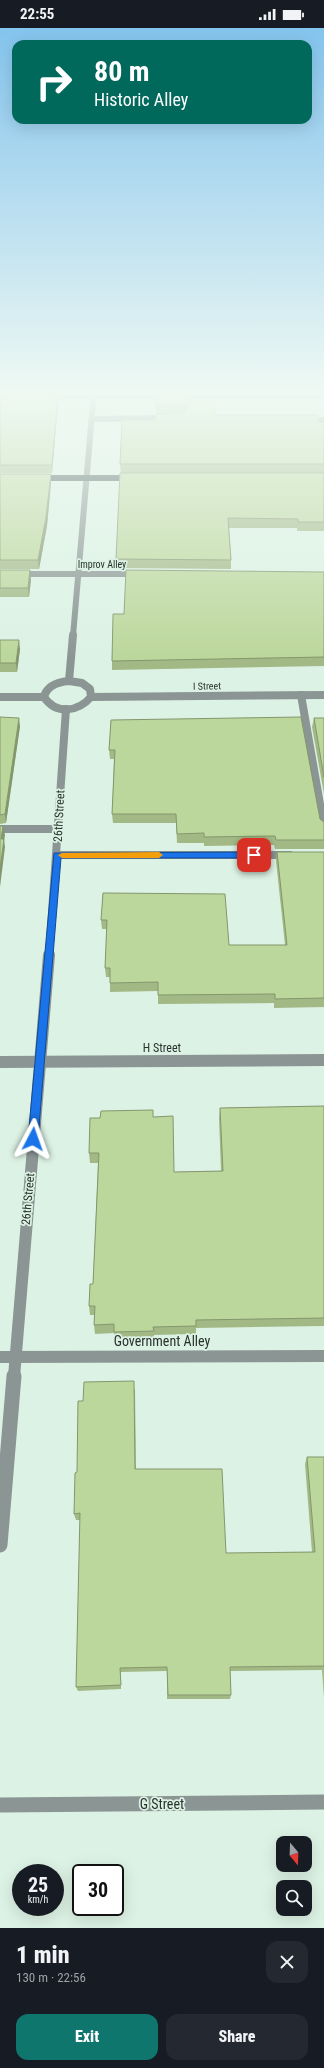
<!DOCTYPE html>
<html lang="en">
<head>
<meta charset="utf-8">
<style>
	:root { --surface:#171b24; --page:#242831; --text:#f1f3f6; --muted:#9ea1a6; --accent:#0f766e }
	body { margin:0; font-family:"Roboto Condensed",sans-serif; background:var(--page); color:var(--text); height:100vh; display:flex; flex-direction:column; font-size:15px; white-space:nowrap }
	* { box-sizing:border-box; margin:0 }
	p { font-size:13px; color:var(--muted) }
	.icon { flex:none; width:22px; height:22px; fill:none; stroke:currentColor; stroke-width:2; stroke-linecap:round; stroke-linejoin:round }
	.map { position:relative; height:1900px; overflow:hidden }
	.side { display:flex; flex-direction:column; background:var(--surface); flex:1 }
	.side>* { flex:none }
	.top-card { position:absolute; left:12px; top:12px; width:300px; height:84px; border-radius:12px; box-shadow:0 4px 16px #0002; background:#00695c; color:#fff; overflow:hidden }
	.needle { width:26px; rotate:161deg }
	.tools { position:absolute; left:276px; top:1808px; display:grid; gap:8px }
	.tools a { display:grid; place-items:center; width:36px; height:36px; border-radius:8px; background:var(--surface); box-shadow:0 4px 16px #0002; font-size:20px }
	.speed { position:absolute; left:12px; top:1836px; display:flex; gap:8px; font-size:20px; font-weight:700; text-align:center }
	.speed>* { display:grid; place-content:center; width:52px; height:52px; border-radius:50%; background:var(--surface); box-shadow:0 4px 16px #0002; line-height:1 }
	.speed small { font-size:10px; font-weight:400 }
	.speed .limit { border:2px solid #111; border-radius:6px; background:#fff; color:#111 }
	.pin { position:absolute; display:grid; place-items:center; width:34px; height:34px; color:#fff; margin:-17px; border-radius:8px; box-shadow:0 2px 6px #0006 }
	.me { position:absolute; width:44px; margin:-22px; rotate:4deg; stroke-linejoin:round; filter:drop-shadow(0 0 3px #0008) }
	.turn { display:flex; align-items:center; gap:14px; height:84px; padding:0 16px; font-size:18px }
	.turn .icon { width:52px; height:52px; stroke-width:2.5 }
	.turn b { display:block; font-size:28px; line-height:34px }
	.round { display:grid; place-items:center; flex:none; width:42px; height:42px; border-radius:12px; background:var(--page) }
	.headline { display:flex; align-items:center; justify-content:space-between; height:68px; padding:0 16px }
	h1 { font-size:24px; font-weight:800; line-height:30px }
	.primary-button { display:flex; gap:8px; margin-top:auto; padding:8px 16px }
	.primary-button a { flex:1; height:46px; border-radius:12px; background:var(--accent); color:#fff; font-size:16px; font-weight:800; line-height:46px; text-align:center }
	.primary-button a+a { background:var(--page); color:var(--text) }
	.status { display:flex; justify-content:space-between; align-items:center; height:28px; padding:0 20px; background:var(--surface); direction:ltr }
	.status svg { height:11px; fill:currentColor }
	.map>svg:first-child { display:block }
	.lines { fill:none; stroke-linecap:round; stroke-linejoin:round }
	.minor-far3 { stroke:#8a9594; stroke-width:6 }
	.minor-far2 { stroke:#8a9594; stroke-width:8 }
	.minor-far1 { stroke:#8a9594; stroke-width:12 }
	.minor { stroke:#8a9594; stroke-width:15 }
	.major { stroke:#3b504e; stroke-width:6 }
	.wall { fill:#a2b986 }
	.shaded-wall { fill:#84966d }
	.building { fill:#bcd79c; stroke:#84966d }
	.route { fill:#1a73e8; stroke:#114b97 }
	.slow { fill:#f59e0b }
	.labels { text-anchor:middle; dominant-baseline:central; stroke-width:3.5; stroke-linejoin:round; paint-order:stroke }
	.far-street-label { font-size:10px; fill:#2a322d; stroke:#dcf2e4 }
	.street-label { font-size:12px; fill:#2a322d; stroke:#dcf2e4 }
	.near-street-label { font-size:14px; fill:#2a322d; stroke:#dcf2e4 }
</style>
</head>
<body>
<div class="status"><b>22:55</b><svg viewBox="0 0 49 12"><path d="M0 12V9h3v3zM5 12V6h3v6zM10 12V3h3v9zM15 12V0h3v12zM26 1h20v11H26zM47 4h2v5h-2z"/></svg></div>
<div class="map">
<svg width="324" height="1900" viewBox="0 0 324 1900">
	<rect width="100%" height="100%" fill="#dcf2e4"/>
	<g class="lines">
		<!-- minor-far3 -->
		<g class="minor-far3">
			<polyline points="44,368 324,368"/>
			<polyline points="92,391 168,390"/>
			<polyline points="322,392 324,392"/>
			<polyline points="0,546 138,546"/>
			<polyline points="73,608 94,363"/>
		</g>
		<!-- minor-far2 -->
		<g class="minor-far2">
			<polyline points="69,653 73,607"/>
			<path d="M69 653 82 655 90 661 91 669C78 684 56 687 44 669 47 657 58 654 69 653Z"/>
			<polyline points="301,667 324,799"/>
			<polyline points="0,669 44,669"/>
			<polyline points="91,669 324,667"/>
			<polyline points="0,801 58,801"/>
			<polyline points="57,827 290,827"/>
			<polyline points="49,928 66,681"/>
		</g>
		<!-- minor-far1 -->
		<g class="minor-far1">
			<polyline points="0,1034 324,1032"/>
			<polyline points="0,1329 324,1328"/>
			<polyline points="14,1349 49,927"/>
		</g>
		<!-- minor -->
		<g class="minor">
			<polyline points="0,1517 14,1348"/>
			<polyline points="0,1777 324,1774"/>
		</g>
		<!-- major -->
		<polyline class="major" points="38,450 132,450"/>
	</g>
	<!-- wall -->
	<g class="wall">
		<polygon points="156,364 185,373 215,387 324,394 324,445 121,445 120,436 155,392 183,385 156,386"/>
		<polygon points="0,365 58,367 58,375 52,445 0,445"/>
		<polygon points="324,445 324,503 297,503 297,500 229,500 231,532 231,541 116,540 116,531"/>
		<polygon points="0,446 51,446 51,455 47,498 39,541 0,541"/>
		<polygon points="0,542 31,551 29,569 0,569"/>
		<polygon points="324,544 324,638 112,642 112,633 124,586"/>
		<polygon points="0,612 20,621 17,644 0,644"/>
		<polygon points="0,689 20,698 6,795 0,796"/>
		<polygon points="314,690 324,690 324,766 312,699"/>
		<polygon points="111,692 320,791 324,794 324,821 275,821 274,817 204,818 204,815 177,815 176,795 113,795 112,786 114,731 110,731 109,722"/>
		<polygon points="277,824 324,824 324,979 274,980 274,975 158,976 158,963 110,964 110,949 106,949 105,940 107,901 102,901 101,892 103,865 229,917 285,917 276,833"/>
		<polygon points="324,1078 324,1298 196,1300 196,1306 154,1307 154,1311 115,1312 114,1305 95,1306 94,1297 94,1287 90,1287 89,1278 93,1256 98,1135 90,1135 89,1125 100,1090 153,1089 174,1144 221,1143 219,1090 220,1080"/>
		<polygon points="135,1361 136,1441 226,1525 312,1524 305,1436 307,1429 324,1429 324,1670 322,1642 230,1643 231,1667 230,1671 167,1671 167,1643 121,1644 121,1661 78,1663 76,1659 80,1492 76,1492 74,1486 83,1373"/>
	</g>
	<!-- shaded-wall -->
	<g class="shaded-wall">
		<polygon points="58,367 58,375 52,445 52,437"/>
		<polygon points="51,446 51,455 47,498 39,541 38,532"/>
		<polygon points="30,542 31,551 29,569 28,560"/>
		<polygon points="19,612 20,621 17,644 16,635"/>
		<polygon points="19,690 20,698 6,795 5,786"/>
		<polygon points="3,798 5,807 3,819 1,811"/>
		<polygon points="4,811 5,819 0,859 0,841"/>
	</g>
	<!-- building -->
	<g class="building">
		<polygon points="156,364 185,364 185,373 214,373 215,387 318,387 319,394 324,394 324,436 120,436 122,392 155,392 156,386 182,386 186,383 186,378 182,376 156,377"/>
		<polygon points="0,365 53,365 53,367 58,367 52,437 0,437"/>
		<polygon points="120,445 324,445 324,494 298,494 298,491 228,490 231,532 116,531"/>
		<polygon points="0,446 51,446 46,489 38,532 0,532"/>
		<polygon points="0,542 30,542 28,560 0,560"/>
		<polygon points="126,542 324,544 324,629 112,633 113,586 124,586"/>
		<polygon points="0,612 19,612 16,635 0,635"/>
		<polygon points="0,689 19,690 5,786 0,787"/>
		<polygon points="301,689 320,791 324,794 324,812 276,812 275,808 204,809 204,805 177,806 176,786 112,786 115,722 109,722 111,692"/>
		<polygon points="314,690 324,690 324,749"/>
		<polygon points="0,798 3,798 1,811 4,811 0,841"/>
		<polygon points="277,824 324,824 324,970 275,971 275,966 158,967 158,954 110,955 110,940 105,940 107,892 101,892 103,865 225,866 229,917 287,917"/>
		<polygon points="324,1078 324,1290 196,1292 196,1298 153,1299 154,1303 114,1304 114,1296 94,1297 95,1278 89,1278 90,1256 93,1256 99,1125 89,1125 90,1090 100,1090 101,1083 153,1082 153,1089 173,1088 174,1144 223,1143 220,1080"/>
		<polygon points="134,1353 135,1441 222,1441 226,1525 315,1524 307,1429 324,1429 324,1638 230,1639 231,1667 168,1667 167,1639 120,1640 121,1657 76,1659 80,1485 74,1486 75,1445 77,1444 78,1373 83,1373 84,1354"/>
	</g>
	<!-- sky -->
	<linearGradient id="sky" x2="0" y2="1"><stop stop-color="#84c4ed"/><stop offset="0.58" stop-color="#eff9f3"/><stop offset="1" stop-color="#eff9f3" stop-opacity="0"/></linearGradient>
	<rect width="324" height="629" fill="url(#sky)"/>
	<!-- route -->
	<polygon class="route" points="254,824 258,827 254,830 61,830 38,1111 33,1115 30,1114 28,1111 54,825"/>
	<!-- slow -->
	<polygon class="slow" points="159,824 163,827 159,830 62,830 58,827 62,825"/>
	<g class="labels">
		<!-- far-street labels -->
		<g class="far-street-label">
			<text x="102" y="536">Improv Alley</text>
			<text transform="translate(207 658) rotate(-1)">I Street</text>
		</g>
		<!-- street labels -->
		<g class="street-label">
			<text transform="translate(59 788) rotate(-87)">26th Street</text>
			<text x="162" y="1020">H Street</text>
			<text transform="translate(28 1171) rotate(-85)">26th Street</text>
		</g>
		<!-- near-street labels -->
		<g class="near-street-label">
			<text x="162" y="1313">Government Alley</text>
			<text x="162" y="1776">G Street</text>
		</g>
	</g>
</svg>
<div class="tools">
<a><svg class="needle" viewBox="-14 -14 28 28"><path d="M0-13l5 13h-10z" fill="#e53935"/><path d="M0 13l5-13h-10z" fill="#9ea1a6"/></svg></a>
<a><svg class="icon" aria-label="search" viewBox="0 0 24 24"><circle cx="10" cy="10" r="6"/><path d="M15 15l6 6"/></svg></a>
</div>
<div class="speed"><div>25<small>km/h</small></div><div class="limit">30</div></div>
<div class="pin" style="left:254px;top:827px;background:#d93025"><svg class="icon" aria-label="arrive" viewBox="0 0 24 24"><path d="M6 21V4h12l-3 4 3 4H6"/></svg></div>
<svg class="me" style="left:33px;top:1111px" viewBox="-20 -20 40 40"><path d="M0-17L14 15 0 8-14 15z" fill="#1a73e8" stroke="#fff" stroke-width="4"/></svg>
<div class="top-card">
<div class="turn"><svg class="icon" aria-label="right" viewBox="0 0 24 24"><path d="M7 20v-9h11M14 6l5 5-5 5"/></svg><div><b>80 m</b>Historic Alley</div></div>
</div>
</div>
<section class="side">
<div class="headline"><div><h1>1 min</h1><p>130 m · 22:56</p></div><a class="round"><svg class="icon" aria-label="close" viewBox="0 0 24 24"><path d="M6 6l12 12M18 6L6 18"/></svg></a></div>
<div class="primary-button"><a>Exit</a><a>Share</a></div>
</section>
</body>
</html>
